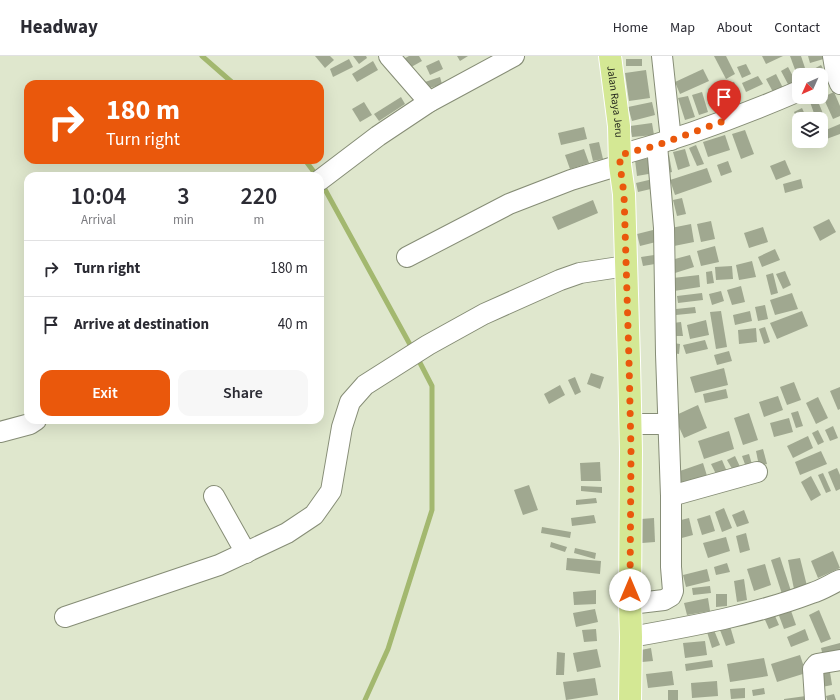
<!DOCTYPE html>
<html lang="en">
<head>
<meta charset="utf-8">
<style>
	:root { --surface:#fff; --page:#f7f7f7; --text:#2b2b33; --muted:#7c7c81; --line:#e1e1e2; --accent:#ea580c }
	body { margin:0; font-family:"Source Sans 3",sans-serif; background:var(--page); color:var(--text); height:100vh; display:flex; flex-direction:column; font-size:15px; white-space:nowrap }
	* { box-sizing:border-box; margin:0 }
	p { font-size:13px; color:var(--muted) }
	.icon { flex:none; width:22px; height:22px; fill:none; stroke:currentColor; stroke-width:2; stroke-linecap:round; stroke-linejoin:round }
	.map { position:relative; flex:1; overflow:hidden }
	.drawer { position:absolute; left:24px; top:116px; width:300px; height:252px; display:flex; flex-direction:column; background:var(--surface); border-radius:12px; box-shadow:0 4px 16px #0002 }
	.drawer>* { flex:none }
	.guide { position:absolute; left:24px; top:24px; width:300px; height:84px; border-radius:12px; box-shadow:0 4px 16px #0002; background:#ea580c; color:#fff; overflow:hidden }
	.needle { width:26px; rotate:225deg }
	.tools { position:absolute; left:792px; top:12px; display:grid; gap:8px }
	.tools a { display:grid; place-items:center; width:36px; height:36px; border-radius:8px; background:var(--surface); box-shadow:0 4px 16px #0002; font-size:20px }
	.pin { position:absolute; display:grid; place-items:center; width:34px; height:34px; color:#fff; margin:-41px -17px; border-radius:50% 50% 50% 0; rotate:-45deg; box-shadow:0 0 4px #0007 }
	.pin .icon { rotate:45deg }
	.me { position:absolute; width:44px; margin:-22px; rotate:0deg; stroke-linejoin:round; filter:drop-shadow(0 0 3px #0008) }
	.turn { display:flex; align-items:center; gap:14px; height:84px; padding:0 16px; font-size:18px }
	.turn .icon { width:52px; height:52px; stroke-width:2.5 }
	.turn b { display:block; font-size:28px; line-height:34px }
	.eta { display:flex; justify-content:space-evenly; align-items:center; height:68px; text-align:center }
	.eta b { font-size:24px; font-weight:600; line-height:28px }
	.button { display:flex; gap:8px; margin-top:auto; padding:8px 16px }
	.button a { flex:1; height:46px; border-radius:12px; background:var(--accent); color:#fff; font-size:16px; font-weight:600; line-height:46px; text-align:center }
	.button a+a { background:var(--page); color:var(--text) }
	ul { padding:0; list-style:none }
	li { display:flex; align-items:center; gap:12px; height:56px; padding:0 16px; border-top:1px solid var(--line) }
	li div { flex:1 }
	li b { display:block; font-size:15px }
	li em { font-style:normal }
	header { display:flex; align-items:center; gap:24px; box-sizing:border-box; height:56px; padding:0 20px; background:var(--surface); border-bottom:1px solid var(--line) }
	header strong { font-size:19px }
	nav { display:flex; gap:22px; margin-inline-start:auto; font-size:14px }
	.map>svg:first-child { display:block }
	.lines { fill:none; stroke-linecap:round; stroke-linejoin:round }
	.stream { stroke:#a3b86f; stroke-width:5 }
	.building { fill:#a0a890 }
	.minor-casing { stroke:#868d76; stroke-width:22 }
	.major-casing { stroke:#fff; stroke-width:24 }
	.minor { stroke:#fff; stroke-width:20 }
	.major { stroke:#d4e894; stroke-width:22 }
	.route { stroke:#ea580c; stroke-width:7; stroke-dasharray:0 12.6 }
	.labels { text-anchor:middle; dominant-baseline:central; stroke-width:3; stroke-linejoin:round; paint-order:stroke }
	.street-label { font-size:11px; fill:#25281e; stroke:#dfe7cd }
</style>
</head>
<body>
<header>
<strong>Headway</strong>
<nav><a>Home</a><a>Map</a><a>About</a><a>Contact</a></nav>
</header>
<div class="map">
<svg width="840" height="644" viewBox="0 0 840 644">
	<rect width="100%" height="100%" fill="#dfe7cd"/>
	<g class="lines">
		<!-- stream -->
		<g class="stream">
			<polyline points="202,0 234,28"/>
			<polyline points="305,104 317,120"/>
			<polyline points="322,128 413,294"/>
			<polyline points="365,644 388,593 432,454 432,330 417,301"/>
		</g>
	</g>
	<!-- building -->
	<g class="building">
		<polygon points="315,0 330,0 334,4 325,12"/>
		<polygon points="353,0 366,0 367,2 359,8"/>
		<polygon points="409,0 419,0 422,5 404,15 398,6"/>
		<polygon points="457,0 468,0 460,5"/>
		<polygon points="714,0 726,0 735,18 726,23"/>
		<polygon points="762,0 783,0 766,8"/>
		<polygon points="790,0 801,0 806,15 797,19"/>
		<polygon points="808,0 827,0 827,2 810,7"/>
		<polygon points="349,3 353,11 333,21 330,13"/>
		<rect x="626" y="3" width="16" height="7"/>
		<polygon points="439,4 443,13 430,19 426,10"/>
		<polygon points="373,5 378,14 357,26 352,18"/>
		<polygon points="746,8 751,18 742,22 737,11"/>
		<polygon points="821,9 824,14 815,19 812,19 810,15"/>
		<polygon points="788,11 796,26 789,30 781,15"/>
		<polygon points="703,13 709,25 680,38 675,26"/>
		<polygon points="646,14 650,42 629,45 625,17"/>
		<polygon points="776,18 783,32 773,36 766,23"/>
		<polygon points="758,20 763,28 746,36 742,27"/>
		<polygon points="440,21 442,28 427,33 425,26"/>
		<polygon points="734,26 740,40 723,47 717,33"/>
		<polygon points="710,32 716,50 714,51 708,33"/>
		<polygon points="702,36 708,56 699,59 692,39"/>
		<polygon points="834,36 840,50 840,60 833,63 823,41"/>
		<polygon points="688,40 695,61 685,64 678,42"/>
		<polygon points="401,41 405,48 379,65 374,58"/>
		<polygon points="817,43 826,65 821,67 821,63 816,63 810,46"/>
		<polygon points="364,46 372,59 360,66 352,53"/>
		<polygon points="652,46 655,59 632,65 628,51"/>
		<polygon points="802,52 807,63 799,63 799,66 794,56"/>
		<polygon points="652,67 654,79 632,81 630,70"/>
		<polygon points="840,68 840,78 821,85 821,76"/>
		<polygon points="584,71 587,83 561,89 558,77"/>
		<polygon points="745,74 754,98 741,103 732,78"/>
		<polygon points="725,79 730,94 708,101 703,86"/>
		<polygon points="599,86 603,103 593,105 589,88"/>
		<polygon points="696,89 704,108 697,110 689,92"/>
		<polygon points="584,93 589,107 570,113 565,99"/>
		<polygon points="685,93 690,110 678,114 673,96"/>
		<polygon points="669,99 672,116 663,118 660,101"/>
		<polygon points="652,102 654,117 637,120 635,104"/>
		<polygon points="785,104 791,118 776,124 770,110"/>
		<polygon points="728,105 732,116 721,120 717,109"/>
		<polygon points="707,112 712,126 675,139 670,124"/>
		<polygon points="653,123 655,132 638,136 636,127"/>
		<polygon points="801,123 803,132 785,137 783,128"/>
		<polygon points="682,142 686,158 677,160 673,144"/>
		<polygon points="593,144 598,157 558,174 552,161"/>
		<polygon points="829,163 836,176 820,185 813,171"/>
		<polygon points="711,165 715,183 701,186 697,168"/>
		<polygon points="691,168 694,186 674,190 671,172"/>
		<polygon points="763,171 768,186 749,192 744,177"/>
		<polygon points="653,174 656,186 640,190 637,178"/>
		<polygon points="715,190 719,206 701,210 697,195"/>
		<polygon points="775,193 780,204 762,211 758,201"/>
		<polygon points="654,199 655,208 643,210 641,201"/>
		<polygon points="690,199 694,211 675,217 671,204"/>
		<polygon points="752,205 756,221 739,224 736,209"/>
		<polygon points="732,210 733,223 716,224 715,211"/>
		<polygon points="712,215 714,227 707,228 706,216"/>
		<polygon points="785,215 791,229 783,233 776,218"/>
		<polygon points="773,217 778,237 771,239 766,219"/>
		<polygon points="699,219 700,231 674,235 673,222"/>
		<polygon points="741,230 745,246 732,249 727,234"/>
		<polygon points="721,235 724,245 712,249 709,238"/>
		<polygon points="702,237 703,244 678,247 677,240"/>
		<polygon points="792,237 798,253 775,259 770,244"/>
		<polygon points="765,249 768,263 758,265 755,251"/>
		<polygon points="695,251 696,257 676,259 676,253"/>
		<polygon points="721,255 727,291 716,293 710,256"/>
		<polygon points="750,255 752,265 735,269 733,259"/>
		<polygon points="802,255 808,270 777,283 770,267"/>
		<polygon points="706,264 709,279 690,283 687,269"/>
		<polygon points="681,266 683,280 675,280 673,267"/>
		<polygon points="765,271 770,286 764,288 759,273"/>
		<polygon points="756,272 757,286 739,288 738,274"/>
		<polygon points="705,284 708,293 686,298 683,289"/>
		<polygon points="673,287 680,288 679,298 673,297"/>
		<polygon points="729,295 732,305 717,309 714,299"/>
		<polygon points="724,312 728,329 695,337 690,321"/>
		<polygon points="591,317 604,321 600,333 587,328"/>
		<polygon points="575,321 581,336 575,339 568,324"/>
		<polygon points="794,326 801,344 787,349 780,331"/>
		<polygon points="560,329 565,339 549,348 544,338"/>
		<polygon points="840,331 840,353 838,354 830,335"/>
		<polygon points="726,333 728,342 705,347 703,338"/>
		<polygon points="778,340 783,354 764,361 759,346"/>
		<polygon points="818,341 828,362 816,368 806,347"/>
		<polygon points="698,349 707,372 684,382 674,360"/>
		<polygon points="798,355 803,370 796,372 791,357"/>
		<polygon points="749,357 758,384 743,389 734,362"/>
		<polygon points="789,362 793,376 774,381 770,367"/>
		<polygon points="833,370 838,382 830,385 825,374"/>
		<polygon points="818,374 824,386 818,389 812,377"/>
		<polygon points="729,375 734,393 704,403 698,385"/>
		<polygon points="808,380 813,392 793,402 787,390"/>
		<polygon points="763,393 767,408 759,410 756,395"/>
		<polygon points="821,395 827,408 800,419 795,406"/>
		<polygon points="749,398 753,412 747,414 742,400"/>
		<polygon points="735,400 742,415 735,418 727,404"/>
		<polygon points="722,404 728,418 718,422 711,408"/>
		<polygon points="600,406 601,425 581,425 580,407"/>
		<polygon points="703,407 708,423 683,432 677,416"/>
		<polygon points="837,412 840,419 840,433 836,435 828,416"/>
		<polygon points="823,417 831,435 826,437 818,419"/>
		<polygon points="811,420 821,439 811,445 801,426"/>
		<polygon points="529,429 538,454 523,459 514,434"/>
		<polygon points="581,430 602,431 602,437 581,435"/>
		<polygon points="596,442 597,447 576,449 576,444"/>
		<polygon points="724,452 732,472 722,476 715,456"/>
		<polygon points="744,454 749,467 737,471 732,459"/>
		<polygon points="594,459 596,467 572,470 571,462"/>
		<polygon points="710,459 715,475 702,479 697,463"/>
		<polygon points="654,462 655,486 642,487 641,463"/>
		<polygon points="689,462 693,479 678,483 673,466"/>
		<polygon points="542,471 571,476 570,482 541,477"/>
		<polygon points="746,477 750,494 740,497 736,480"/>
		<polygon points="726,481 730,495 708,502 703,487"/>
		<polygon points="551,486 567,491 565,496 550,491"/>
		<polygon points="575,492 596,497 595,503 574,497"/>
		<polygon points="833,495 840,512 818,522 811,505"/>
		<polygon points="780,501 791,535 782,538 771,504"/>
		<polygon points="567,502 601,505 600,518 566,514"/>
		<polygon points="800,502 807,530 794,533 788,504"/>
		<polygon points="727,507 730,516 716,519 714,511"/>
		<polygon points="765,508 771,529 754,535 747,513"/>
		<polygon points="707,513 710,525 686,531 683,519"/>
		<polygon points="744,523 747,544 737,546 734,525"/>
		<polygon points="710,530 711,537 693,539 692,532"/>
		<polygon points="596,534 596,548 574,549 573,536"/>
		<polygon points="716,538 727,538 727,550 716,551"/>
		<polygon points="708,542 710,555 687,559 684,547"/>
		<polygon points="790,552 796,569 784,573 778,557"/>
		<polygon points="595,553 598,566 576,571 573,557"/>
		<polygon points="772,553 779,569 769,573 762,557"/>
		<polygon points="819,554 831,583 821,587 809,559"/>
		<polygon points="730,570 735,587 726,590 720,574"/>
		<polygon points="596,573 597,585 584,586 582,574"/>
		<polygon points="805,573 809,584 791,591 787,581"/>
		<polygon points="714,574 720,589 712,592 707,576"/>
		<polygon points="705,585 707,599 685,602 683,587"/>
		<polygon points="840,587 840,600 824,604 821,592"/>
		<polygon points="651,592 653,605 642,606 641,594"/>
		<polygon points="597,593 601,611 577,616 573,597"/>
		<polygon points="557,596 565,597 564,619 556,619"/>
		<polygon points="800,599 806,617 777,626 771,608"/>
		<polygon points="764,602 768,620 730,626 727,608"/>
		<polygon points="712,604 713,611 686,615 685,608"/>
		<polygon points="672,615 674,629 648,632 646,618"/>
		<polygon points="830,616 832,629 822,631 820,617"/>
		<polygon points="595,622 598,639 566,644 563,626"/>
		<polygon points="717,625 718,640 692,642 691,627"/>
		<polygon points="745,632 745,642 731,643 730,633"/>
		<polygon points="764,632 765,638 753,640 752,634"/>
		<rect x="668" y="634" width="10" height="10"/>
		<polygon points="834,638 836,644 827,644 826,640"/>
		<polygon points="806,640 807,644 784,644 784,643"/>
	</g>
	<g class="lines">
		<!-- minor casing -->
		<g class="minor-casing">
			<g id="minor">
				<polyline points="389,0 429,46"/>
				<polyline points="662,0 671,84"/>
				<polyline points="833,0 836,18 840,28"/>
				<path d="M620 99C681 82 741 60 799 35"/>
				<polyline points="320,124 378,80 429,46 514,0"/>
				<polyline points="407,201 509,148 571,124 620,109"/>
				<polyline points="631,368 668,368"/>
				<polyline points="0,376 30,368 36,364"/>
				<polyline points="214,440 246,497"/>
				<polyline points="671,440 757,416"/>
				<polyline points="630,548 664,544 671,540 673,535 671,511 671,440 666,298 664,172 657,89"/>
				<polyline points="65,561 219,509 287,477 314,459 331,435 342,371 350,346 365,329 428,289 484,258 560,224 580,217 626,210"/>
				<path d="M631 581C693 570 754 559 812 537 822 534 831 528 840 524"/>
				<polyline points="815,644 813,613 817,608 840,604"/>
			</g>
		</g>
		<!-- major casing -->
		<g class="major-casing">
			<g id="major">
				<path id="s1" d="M610 0 619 70 620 109 624 138 629 305 631 395 630 548 631 581 630 644"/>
			</g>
		</g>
		<!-- minor -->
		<use href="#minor" class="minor"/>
		<!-- major -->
		<use href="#major" class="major"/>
	</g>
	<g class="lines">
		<!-- route -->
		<polyline class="route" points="630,534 631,395 629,305 624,138 620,109 620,99 658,89 724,65"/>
	</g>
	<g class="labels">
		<!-- street labels -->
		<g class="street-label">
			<text stroke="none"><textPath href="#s1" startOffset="46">Jalan Raya Jeru</textPath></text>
		</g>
	</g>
</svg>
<div class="tools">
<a><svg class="needle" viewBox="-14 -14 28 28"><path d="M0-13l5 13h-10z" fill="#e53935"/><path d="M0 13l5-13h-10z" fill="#7c7c81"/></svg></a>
<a><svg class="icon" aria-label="layers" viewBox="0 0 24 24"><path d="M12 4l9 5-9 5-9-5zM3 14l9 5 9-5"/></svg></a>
</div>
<div class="pin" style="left:724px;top:65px;background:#d93025"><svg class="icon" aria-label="arrive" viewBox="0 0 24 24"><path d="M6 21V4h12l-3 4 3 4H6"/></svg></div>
<svg class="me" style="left:630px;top:534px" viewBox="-20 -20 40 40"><circle r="19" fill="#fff"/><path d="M0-13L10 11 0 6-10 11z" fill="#ea580c"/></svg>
<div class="guide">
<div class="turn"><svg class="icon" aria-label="right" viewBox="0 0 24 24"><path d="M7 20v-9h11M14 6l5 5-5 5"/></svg><div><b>180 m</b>Turn right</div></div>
</div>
<section class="drawer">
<div class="eta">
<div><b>10:04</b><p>Arrival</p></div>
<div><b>3</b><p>min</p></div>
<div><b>220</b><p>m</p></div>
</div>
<ul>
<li><svg class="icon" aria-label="right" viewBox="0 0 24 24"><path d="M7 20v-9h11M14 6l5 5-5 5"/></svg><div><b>Turn right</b></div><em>180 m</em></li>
<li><svg class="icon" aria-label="arrive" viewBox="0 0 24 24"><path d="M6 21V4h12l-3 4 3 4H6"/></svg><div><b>Arrive at destination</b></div><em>40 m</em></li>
</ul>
<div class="button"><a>Exit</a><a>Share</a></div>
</section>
</div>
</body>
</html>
